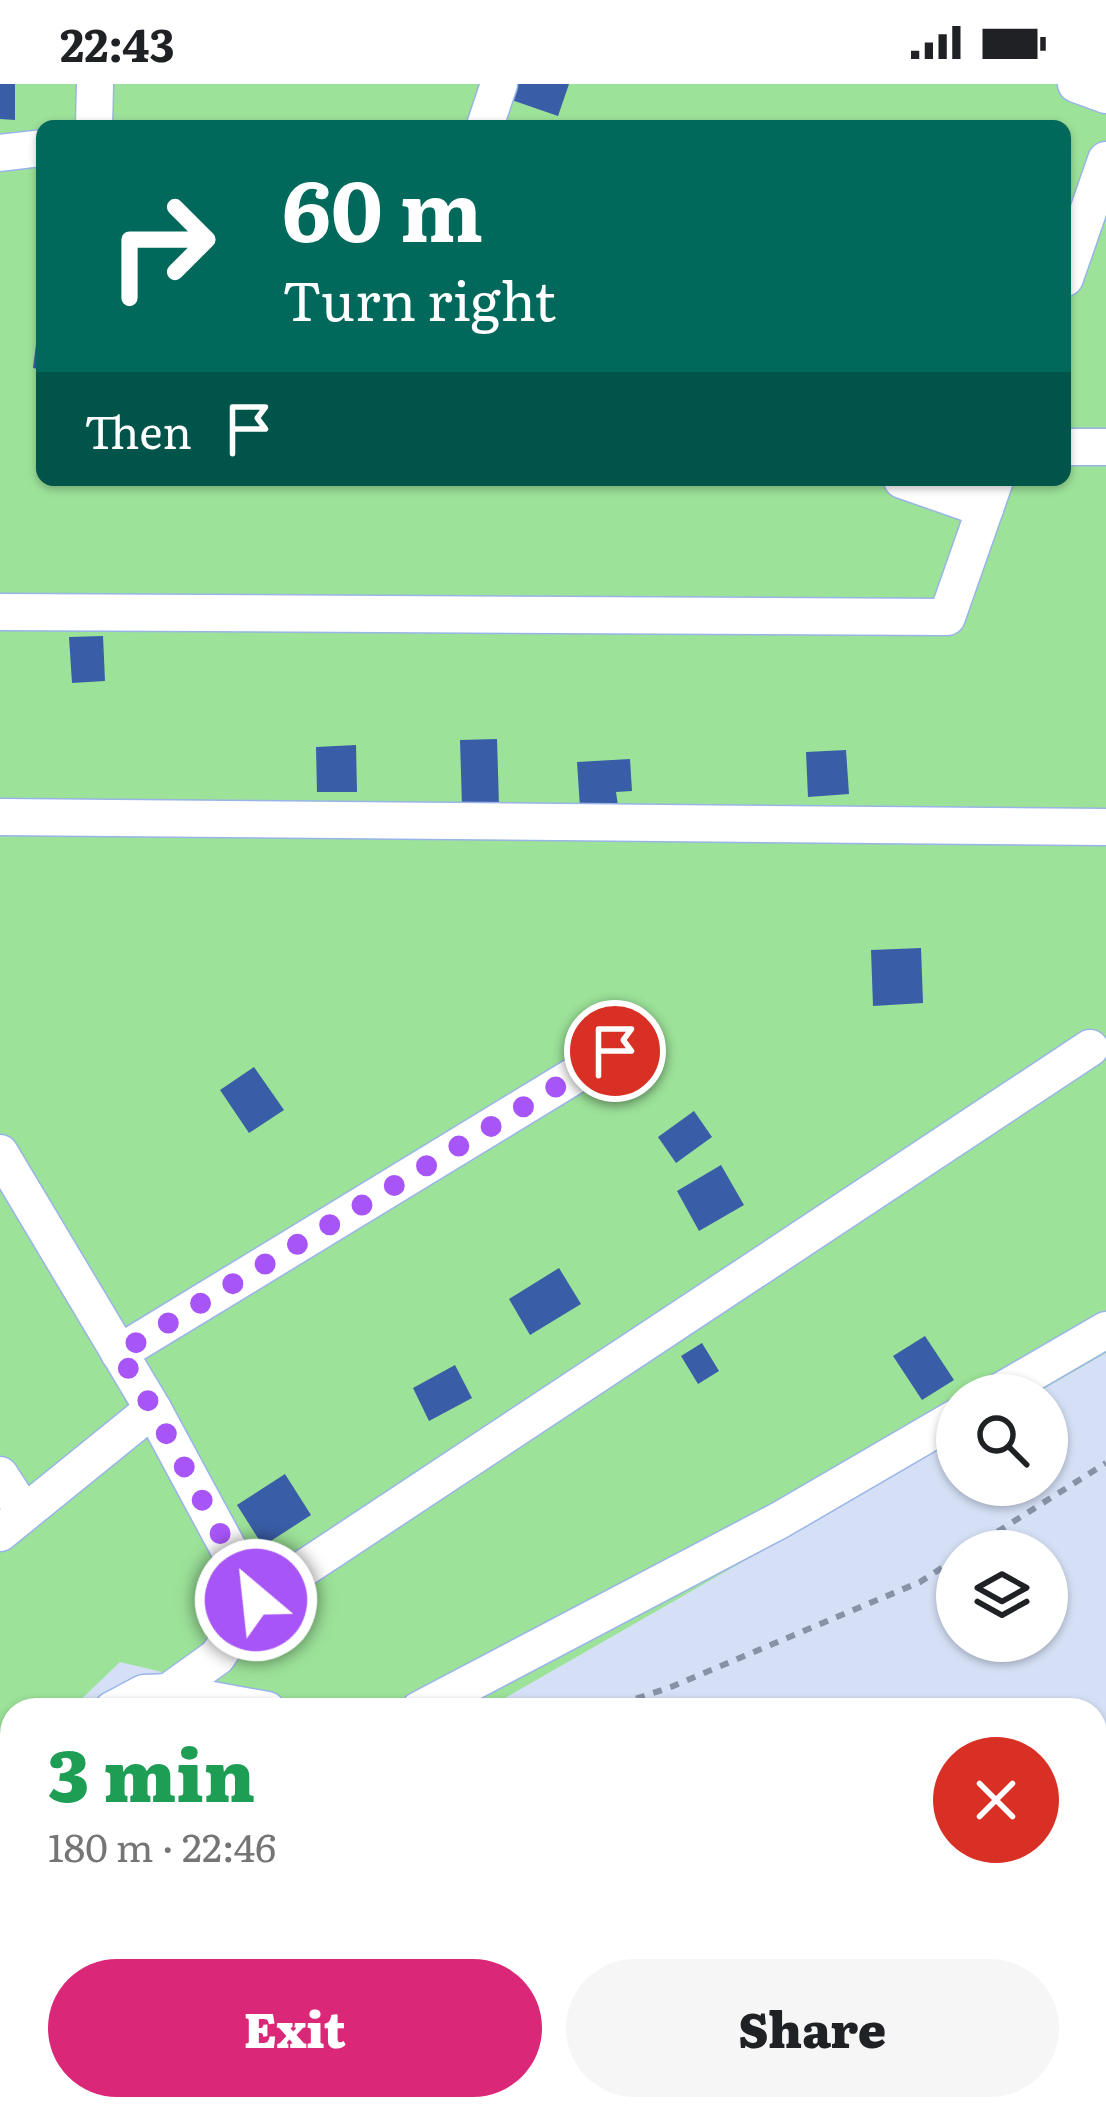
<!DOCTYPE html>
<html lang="en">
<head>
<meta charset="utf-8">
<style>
	:root { --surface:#fff; --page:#f6f6f6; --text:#202124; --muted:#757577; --accent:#db2777 }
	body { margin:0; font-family:Literata,serif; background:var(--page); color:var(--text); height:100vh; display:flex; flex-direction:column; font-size:45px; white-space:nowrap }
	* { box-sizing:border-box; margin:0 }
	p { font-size:39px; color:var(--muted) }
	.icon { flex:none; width:66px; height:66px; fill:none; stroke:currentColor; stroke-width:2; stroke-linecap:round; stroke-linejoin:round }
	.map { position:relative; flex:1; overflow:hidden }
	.side { position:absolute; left:0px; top:1614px; width:1107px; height:423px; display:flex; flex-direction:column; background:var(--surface); border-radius:36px 36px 0 0; box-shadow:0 3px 9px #0004 }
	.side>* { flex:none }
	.banner { position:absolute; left:36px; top:36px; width:1035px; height:366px; border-radius:18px; box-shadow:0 3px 9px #0004; background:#00695c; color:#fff; overflow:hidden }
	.fabs { position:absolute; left:936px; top:1290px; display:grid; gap:24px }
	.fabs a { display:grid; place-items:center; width:132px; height:132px; border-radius:50%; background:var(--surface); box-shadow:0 3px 9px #0004; font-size:60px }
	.pin { position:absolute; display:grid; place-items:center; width:102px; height:102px; color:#fff; margin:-51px; border:6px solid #fff; border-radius:50%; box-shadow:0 3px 12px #0007 }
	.me { position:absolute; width:132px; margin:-66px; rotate:332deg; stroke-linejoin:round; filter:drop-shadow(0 0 9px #0008) }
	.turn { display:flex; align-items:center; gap:42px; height:252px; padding:0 48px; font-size:54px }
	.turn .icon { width:156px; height:156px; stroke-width:2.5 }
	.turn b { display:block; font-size:84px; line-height:102px }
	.then { display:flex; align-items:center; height:114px; padding:0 48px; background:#0003; gap:24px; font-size:45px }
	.round { display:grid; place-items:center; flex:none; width:126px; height:126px; border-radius:63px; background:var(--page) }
	.head { display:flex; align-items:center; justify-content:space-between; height:204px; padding:0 48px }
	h1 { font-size:72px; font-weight:800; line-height:90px; color:#1e9e55 }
	.button { display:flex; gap:24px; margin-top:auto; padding:24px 48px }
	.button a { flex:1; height:138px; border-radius:72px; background:var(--accent); color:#fff; font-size:48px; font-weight:800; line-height:138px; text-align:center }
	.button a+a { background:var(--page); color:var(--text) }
	.status { display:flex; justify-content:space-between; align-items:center; height:84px; padding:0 60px; background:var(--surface); direction:ltr }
	.status svg { height:33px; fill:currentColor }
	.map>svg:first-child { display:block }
	.green { fill:#9ce299; fill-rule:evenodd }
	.building { fill:#395da7 }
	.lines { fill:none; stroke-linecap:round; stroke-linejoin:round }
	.minor-casing { stroke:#99b4e8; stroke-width:39 }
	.path { stroke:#8792a6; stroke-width:6; stroke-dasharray:9 9; stroke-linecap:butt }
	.minor { stroke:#fff; stroke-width:36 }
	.route { stroke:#a855f7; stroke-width:21; stroke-dasharray:0 37.8 }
</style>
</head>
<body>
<div class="status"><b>22:43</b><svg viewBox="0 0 49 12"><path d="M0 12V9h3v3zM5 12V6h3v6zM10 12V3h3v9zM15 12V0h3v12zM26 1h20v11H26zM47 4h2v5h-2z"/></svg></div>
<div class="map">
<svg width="1106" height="2036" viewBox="0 0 1106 2036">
	<rect width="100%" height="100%" fill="#d5e0f6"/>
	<!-- green -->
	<path class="green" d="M0 0H1106V1269L1033 1311H957V1355L484 1626H321L120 1578 70 1626H12V1682L0 1694ZM42 42H1065V396H42Z"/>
	<!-- building -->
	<g class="building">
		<polygon points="0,0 15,0 15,36 0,35"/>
		<polygon points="507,0 569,0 558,32 503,13"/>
		<polygon points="39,237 42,237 42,286 33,284"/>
		<polygon points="103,552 105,597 72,599 69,553"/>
		<polygon points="497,655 499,721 462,722 460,656"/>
		<polygon points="356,661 357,708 317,708 316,663"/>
		<polygon points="846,666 849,710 808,713 806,668"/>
		<polygon points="630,675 632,707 616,708 618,722 580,724 577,678"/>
		<polygon points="921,864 923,919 873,922 871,866"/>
		<polygon points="254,983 284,1026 249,1049 220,1006"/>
		<polygon points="694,1027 712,1053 676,1079 658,1053"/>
		<polygon points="721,1081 744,1121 699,1147 677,1107"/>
		<polygon points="559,1184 581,1220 530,1251 509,1215"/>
		<polygon points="925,1252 954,1296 922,1316 893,1272"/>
		<polygon points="702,1259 719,1287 698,1300 681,1272"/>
		<polygon points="455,1281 472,1314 429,1337 413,1304"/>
		<polygon points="285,1390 311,1431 263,1462 237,1421"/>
		<polygon points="1,1985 12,1986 12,2025 69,2025 68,2036 0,2036"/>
		<polygon points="177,2025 203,2025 203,2036 176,2036"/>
		<rect x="291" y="2025" width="69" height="11"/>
		<polygon points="428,2025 505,2025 505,2036 427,2036"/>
	</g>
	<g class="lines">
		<!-- minor casing -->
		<g class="minor-casing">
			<g id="minor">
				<polyline points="1076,0 1106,11"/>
				<polyline points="94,42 95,0"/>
				<polyline points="485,42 499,0"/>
				<polyline points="0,69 42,64"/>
				<polyline points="1065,194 1106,76"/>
				<polyline points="1065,363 1106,363"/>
				<polyline points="902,396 985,425"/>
				<polyline points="0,528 947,533 995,396"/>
				<polyline points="0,733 1106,743"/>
				<polyline points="0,1069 153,1325 256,1516"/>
				<polyline points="119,1269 615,967"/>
				<polyline points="994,1311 1106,1246"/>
				<polyline points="0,1391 24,1428"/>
				<polyline points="0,1449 153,1325"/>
				<polyline points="168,1608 267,1626"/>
				<polyline points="112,1626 144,1609 168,1608 217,1573 256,1516 1090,964"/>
				<polyline points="419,1626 780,1436 957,1333"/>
				<polyline points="0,1710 12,1699"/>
				<polyline points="379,2036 379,2025"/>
			</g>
		</g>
		<!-- path -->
		<g class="path">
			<polyline points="967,1467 1106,1379"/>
			<polyline points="602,1626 671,1603 920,1498 957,1474"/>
			<polyline points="773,2025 784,2036"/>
		</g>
		<!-- minor -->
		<use href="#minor" class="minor"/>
	</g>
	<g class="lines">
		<!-- route -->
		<polyline class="route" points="256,1516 153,1325 119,1269 615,967"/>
	</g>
</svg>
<div class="fabs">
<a><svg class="icon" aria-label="search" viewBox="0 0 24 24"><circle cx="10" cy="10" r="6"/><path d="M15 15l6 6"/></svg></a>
<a><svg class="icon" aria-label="layers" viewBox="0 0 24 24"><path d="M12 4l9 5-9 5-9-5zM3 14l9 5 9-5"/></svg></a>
</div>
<div class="pin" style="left:615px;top:967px;background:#d93025"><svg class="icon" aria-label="arrive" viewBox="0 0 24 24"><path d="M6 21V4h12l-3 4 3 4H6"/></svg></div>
<svg class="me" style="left:256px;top:1516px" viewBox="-20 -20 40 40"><circle r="17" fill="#a855f7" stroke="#fff" stroke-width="3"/><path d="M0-11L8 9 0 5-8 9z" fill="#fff"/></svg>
<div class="banner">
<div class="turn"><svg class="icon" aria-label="right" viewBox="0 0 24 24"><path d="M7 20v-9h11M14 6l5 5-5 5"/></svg><div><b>60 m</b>Turn right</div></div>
<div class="then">Then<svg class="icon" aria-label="arrive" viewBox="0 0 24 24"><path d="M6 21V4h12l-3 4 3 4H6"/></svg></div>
</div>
<section class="side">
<div class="head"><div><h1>3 min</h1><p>180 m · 22:46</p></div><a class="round" style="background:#d93025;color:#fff"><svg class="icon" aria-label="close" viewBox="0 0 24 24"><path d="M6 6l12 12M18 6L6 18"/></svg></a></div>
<div class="button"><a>Exit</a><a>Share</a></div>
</section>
</div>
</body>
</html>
